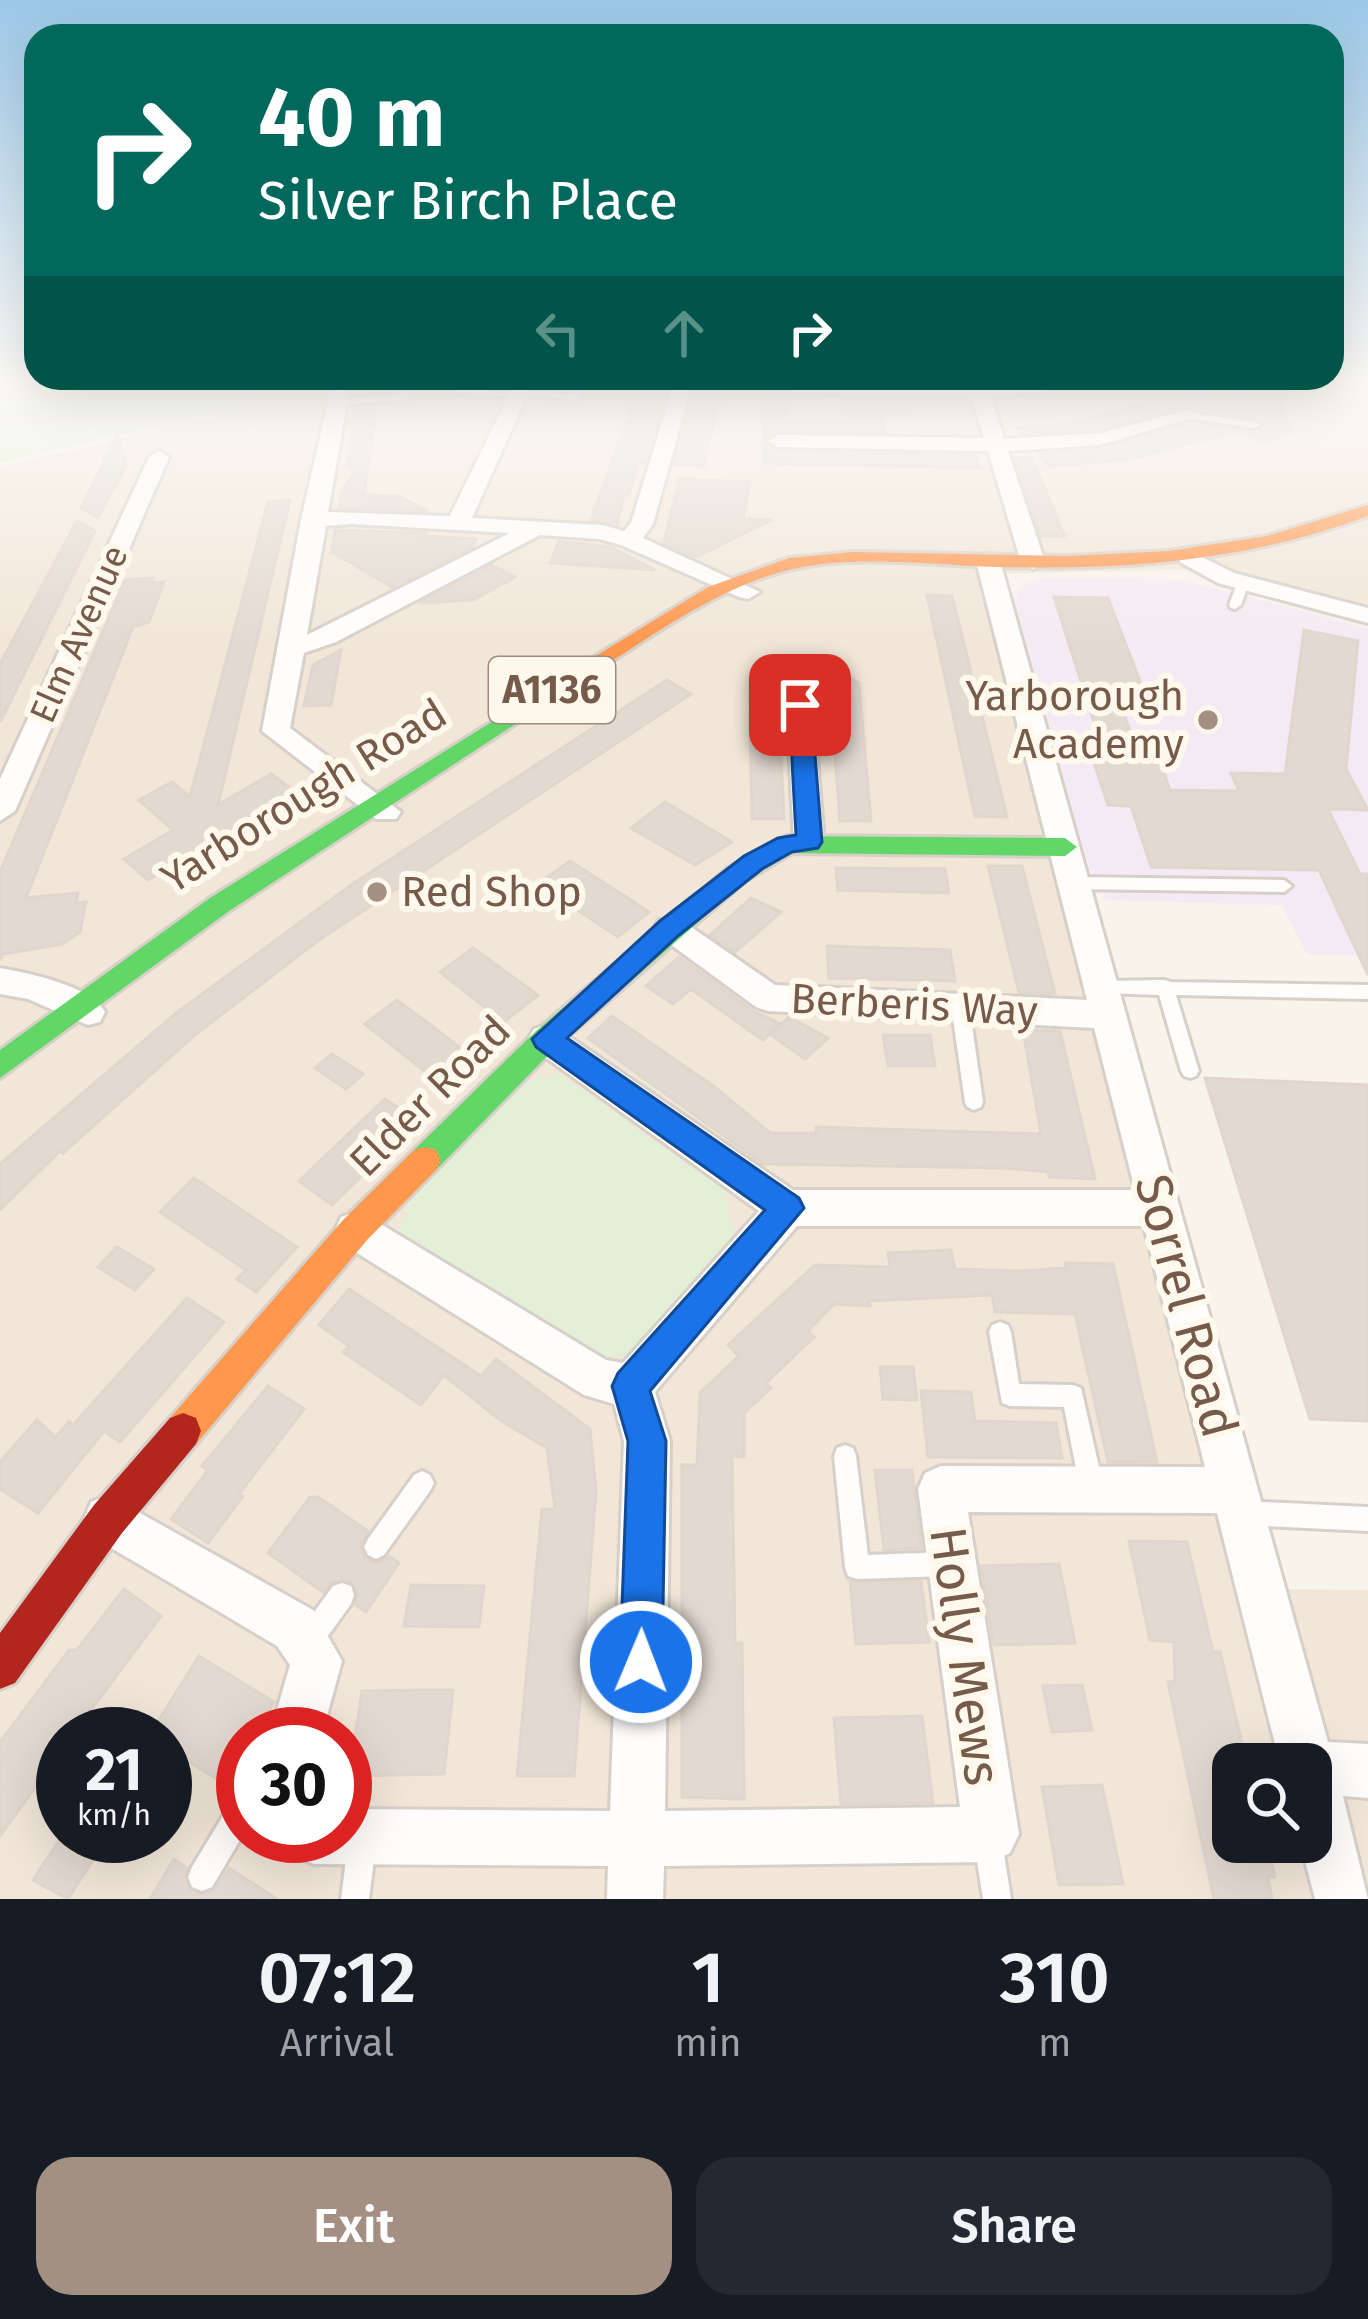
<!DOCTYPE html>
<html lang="en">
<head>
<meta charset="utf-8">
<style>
	:root { --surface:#171b24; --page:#242831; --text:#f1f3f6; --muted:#9ea1a6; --accent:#a49082 }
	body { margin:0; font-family:"Fira Sans",sans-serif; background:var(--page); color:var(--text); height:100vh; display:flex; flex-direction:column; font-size:45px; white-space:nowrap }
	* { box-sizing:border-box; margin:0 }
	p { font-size:39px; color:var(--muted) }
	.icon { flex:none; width:66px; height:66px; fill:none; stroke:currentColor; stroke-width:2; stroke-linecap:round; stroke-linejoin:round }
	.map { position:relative; height:1899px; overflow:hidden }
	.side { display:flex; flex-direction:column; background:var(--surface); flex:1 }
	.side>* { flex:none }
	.top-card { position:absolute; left:24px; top:24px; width:1320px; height:366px; border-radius:36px; box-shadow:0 12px 48px #0002; background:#00695c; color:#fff; overflow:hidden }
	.fabs { position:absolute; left:1212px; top:1743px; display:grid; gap:24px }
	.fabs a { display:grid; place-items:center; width:120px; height:120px; border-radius:24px; background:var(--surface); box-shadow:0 12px 48px #0002; font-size:60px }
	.speed { position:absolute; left:36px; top:1707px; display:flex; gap:24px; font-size:60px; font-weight:700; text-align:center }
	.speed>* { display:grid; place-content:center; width:156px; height:156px; border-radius:50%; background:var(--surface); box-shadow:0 12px 48px #0002; line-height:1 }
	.speed small { font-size:30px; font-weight:400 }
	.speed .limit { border:18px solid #d22; background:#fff; color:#111 }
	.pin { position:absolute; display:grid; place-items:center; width:102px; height:102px; color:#fff; margin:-51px; border-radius:24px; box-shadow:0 6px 18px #0006 }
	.me { position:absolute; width:132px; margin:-66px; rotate:1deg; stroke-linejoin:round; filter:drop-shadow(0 0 9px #0008) }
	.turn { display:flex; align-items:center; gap:42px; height:252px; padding:0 36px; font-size:54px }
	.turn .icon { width:156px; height:156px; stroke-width:2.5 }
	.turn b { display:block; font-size:84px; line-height:102px }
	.lanes { display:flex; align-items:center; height:114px; padding:0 36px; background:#0003; justify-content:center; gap:60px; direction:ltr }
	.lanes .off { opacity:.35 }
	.eta { display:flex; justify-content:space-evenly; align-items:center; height:204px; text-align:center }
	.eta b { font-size:72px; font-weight:600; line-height:84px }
	.action { display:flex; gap:24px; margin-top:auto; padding:24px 36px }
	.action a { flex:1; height:138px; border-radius:36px; background:var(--accent); color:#fff; font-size:48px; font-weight:600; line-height:138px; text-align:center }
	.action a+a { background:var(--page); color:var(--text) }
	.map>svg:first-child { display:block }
	.residential { fill:#f1e6d8; fill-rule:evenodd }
	.education { fill:#f4eaf3 }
	.green { fill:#e3efd6 }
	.building { fill:#e2d9d0; stroke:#e1d6cd; stroke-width:3 }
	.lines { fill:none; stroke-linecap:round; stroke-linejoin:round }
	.lane-casing { stroke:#d7d0c9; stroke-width:6 }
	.street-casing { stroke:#d7d0c9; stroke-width:6 }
	.fast-casing { stroke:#d7d0c8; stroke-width:6 }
	.slow-casing { stroke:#d7d0c8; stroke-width:6 }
	.jam-casing { stroke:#d7d0c8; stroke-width:6 }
	.lane { fill:#fefdfc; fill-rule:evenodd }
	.street { fill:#fefdfc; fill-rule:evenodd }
	.fast { fill:#63d668; fill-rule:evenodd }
	.slow { fill:#ff974d; fill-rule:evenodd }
	.jam { fill:#b3261e; fill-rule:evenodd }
	.route { fill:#1a73e8; stroke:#114b97; stroke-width:3 }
	.poi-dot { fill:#a49082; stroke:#fff8ec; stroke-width:4.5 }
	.labels { text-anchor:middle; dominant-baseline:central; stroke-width:12; stroke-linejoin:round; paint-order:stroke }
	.far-street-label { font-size:36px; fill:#775b4a; stroke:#fff8ec }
	.shield { fill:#fff8ec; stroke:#a08a7b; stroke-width:3 }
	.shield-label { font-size:39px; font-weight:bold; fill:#775b4a }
	.poi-label { font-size:42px; fill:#775b4a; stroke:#fff8ec; text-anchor:end }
	.street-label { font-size:42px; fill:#775b4a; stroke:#fff8ec }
	.near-street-label { font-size:51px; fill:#775b4a; stroke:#fff8ec }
</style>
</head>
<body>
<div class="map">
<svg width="1368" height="1899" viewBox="0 0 1368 1899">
	<rect width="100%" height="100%" fill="#f8f3eb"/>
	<!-- residential -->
	<path class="residential" d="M265 380H1368V612L1218 569 978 574 1102 987 1260 1589 1368 1590V1899H0V467L230 413ZM63 1734H165V1836H63ZM243 1734H345V1836H243ZM1233 1764H1311V1842H1233Z"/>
	<!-- education -->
	<polygon class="education" points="1042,577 1183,580 1368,628 1368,955 1307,954 1282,905 1106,900 1089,868 1015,602 1020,586"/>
	<!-- green -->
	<g class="green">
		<polygon points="0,380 258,380 226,411 0,463"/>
		<polygon points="559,1073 724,1190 734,1235 632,1355 597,1357 399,1231 411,1194 522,1082"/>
	</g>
	<!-- building -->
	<g class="building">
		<polygon points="642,380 670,380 645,463 639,462 629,495 624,495 617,524 591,520"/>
		<polygon points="697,380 729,380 724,404 718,403 704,466 674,464"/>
		<polygon points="763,380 785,380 780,391 789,420 843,421 842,399 948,402 882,416 885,432 776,431 764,439 776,451 976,455 979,468 763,463"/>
		<polygon points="1197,391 1206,391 1212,397 1279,398 1291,431 1265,444 1240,432 1125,460 1049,466 1039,454 1101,449 1190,423 1254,432 1264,423 1256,418 1188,406 1099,429 1022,433 1017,428 1067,424"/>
		<polygon points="377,406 364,495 400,497 428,511 339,508 342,491 357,468 347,466 355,408"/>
		<polygon points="117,436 127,464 98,517 81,508"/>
		<polygon points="1032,457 1064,536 1041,536 1015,458"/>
		<polygon points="679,479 750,482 743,519 772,520 696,557 664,543"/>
		<polygon points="290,500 218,805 271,774 296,792 148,880 124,859 173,830 139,800 172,782 190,797 268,502"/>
		<polygon points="77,521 95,531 0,722 0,664"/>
		<polygon points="335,530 426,533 424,536 476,539 472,547 392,587 332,552"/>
		<polygon points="559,541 611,547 655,570 550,563"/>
		<polygon points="492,565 515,577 473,600 420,603"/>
		<polygon points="153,578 151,583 164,582 149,622 133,627 26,898 78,893 76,903 86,902 80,932 62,944 3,954 0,959 0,872 125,580"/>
		<polygon points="927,595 952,596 1007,817 975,816"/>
		<polygon points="1054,597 1108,598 1141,684 1113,684 1137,751 1156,751 1170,790 1239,791 1231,773 1285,774 1304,630 1358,641 1346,769 1368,810 1328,809 1360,874 1368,874 1368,975 1319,870 1151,867 1131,806 1108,805 1089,747 1102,747"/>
		<polygon points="341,650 331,705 304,706 313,665"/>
		<polygon points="828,663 859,683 871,821 840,821"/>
		<polygon points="766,667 788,679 750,703 750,677"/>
		<polygon points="667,680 691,694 319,940 196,1034 63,1153 60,1151 0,1210 0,1164 175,1014 351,885"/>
		<polygon points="750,717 779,718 784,819 752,819"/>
		<polygon points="665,802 707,827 732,842 695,865 631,828"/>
		<polygon points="570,861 634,902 649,912 618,937 538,884"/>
		<polygon points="988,866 1022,866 1055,994 1019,992"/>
		<polygon points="836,868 945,869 949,893 838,890"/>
		<polygon points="751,898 781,912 735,952 710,935"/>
		<polygon points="827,946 950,950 955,981 829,978"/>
		<polygon points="473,948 538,995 504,1022 440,972"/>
		<polygon points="679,957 753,1011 781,1024 763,1040 691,989 673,1004 646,986"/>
		<polygon points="397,1000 432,1026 478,1062 446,1088 365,1024"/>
		<polygon points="612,1016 716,1088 770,1133 816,1133 816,1127 1041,1134 1023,1030 1060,1031 1095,1179 1049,1177 1048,1172 1004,1168 763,1164 588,1038"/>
		<polygon points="789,1017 828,1038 805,1059 770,1034"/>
		<polygon points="883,1035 930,1035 935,1066 888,1066"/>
		<polygon points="332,1054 363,1074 346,1089 315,1068"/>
		<polygon points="1205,1078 1368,1085 1368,1421 1310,1419"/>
		<polygon points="385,1099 417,1121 332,1205 299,1181"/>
		<polygon points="194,1178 297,1247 256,1292 237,1279 246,1270 160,1212"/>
		<polygon points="117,1247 154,1269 135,1290 98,1267"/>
		<polygon points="951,1250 955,1269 1021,1271 1066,1268 1065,1263 1113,1264 1157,1462 1108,1462 1075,1314 995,1312 992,1295 869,1301 870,1306 834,1304 808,1331 814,1337 766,1383 771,1388 744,1413 744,1457 732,1456 735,1643 742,1643 744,1799 682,1797 682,1465 697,1465 700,1393 739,1356 728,1345 815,1265 890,1267 888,1253"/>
		<polygon points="349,1289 481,1376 496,1359 590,1429 596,1491 574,1776 517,1776 542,1509 555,1509 547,1448 500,1420 444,1375 421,1405 343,1352 349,1346 319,1325"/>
		<polygon points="187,1298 224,1322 120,1442 104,1431 38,1513 0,1489 0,1462 37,1420 55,1437 69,1422 73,1425"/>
		<polygon points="880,1367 913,1367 917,1400 883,1399"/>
		<polygon points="268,1386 304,1409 239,1494 243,1496 208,1543 171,1519 208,1470 202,1466"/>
		<polygon points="921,1391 971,1392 975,1421 1056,1423 1062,1458 928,1457"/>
		<polygon points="875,1470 912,1470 921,1548 884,1550"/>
		<polygon points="310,1497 318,1497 368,1531 360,1545 366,1559 378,1563 389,1556 399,1563 366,1612 356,1605 358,1594 352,1582 332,1582 323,1592 268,1553"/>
		<polygon points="1129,1541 1187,1542 1213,1652 1220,1652 1247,1764 1233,1764 1233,1842 1267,1842 1275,1877 1268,1877 1272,1899 1214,1899 1168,1682 1175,1681 1174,1642 1150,1640"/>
		<polygon points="1059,1564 1075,1643 994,1645 981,1566"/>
		<polygon points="850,1581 921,1581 929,1642 856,1644"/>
		<polygon points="411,1585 484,1586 479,1627 404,1626"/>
		<polygon points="124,1589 161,1616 73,1734 63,1734 63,1749 0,1836 0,1742 69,1650 77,1650"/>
		<polygon points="199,1656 274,1702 255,1734 243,1734 243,1754 225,1784 165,1747 165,1734 150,1734"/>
		<polygon points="1082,1685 1092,1730 1052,1732 1043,1686"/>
		<polygon points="432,1690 453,1690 444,1774 349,1776 362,1691"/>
		<polygon points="922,1716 933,1803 841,1804 834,1718"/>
		<polygon points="1102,1785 1123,1884 1059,1885 1042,1787"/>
		<polygon points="62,1836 108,1836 68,1899 33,1880"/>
		<polygon points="174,1859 187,1868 188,1889 200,1895 216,1889 229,1868 277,1899 150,1899"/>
	</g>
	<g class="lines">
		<!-- lane casing -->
		<g class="lane-casing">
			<g id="lane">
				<polygon points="1329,380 1347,380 1368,384 1368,390"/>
				<polygon points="455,389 578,393 583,396 578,399 452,394 450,392"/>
				<polygon points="408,394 413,397 411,399 337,405 332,402 337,399"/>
				<polygon points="1189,413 1255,422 1260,425 1255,428 1186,418 1184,416"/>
				<polygon points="1243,579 1249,583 1241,605 1235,609 1231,608 1229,605 1237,583"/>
				<polygon points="1074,877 1284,880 1292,886 1284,892 1074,889 1066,883"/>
				<polygon points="1165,980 1171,982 1368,985 1368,999 1176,995 1199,1071 1196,1076 1190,1078 1184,1076 1181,1071 1159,995 1102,993 1096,992 1094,987 1096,982 1102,981"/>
				<polygon points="960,998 966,1000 969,1005 983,1102 981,1107 974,1110 967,1107 965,1102 951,1005 954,1000"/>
				<polygon points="1000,1322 1008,1325 1011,1332 1019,1384 1073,1385 1081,1388 1104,1489 1100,1497 1092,1501 1084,1497 1080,1489 1064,1407 1010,1406 1002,1403 989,1332 992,1325"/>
				<polygon points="845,1445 853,1448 856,1456 868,1555 945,1552 954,1555 957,1564 954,1573 945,1576 857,1579 848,1576 845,1567 834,1456 837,1448"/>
				<polygon points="422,1471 430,1475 434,1483 430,1491 384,1555 376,1559 368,1555 364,1547 368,1539 414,1475"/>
				<polygon points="1243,1501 1368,1507 1368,1531 1243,1525 1235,1521 1231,1513 1235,1505"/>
				<polygon points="342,1583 351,1586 354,1595 351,1604 317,1651 308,1655 299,1651 295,1642 299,1633 333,1586"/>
				<polygon points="243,1795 243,1835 212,1887 202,1891 192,1887 188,1877 192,1867 233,1799"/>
				<polygon points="988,1827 998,1831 1002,1841 1011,1899 983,1899 974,1841 978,1831"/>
				<polygon points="362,1830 372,1834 376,1844 369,1899 341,1899 348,1844 352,1834"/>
			</g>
		</g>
		<!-- street casing -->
		<g class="street-casing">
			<g id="street">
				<path d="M333 380H351L328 512 450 516 516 380H534L472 518 602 525 624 531 631 523 675 380H693L653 524 643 538 760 592 748 599 739 597 621 545 600 539 540 535 336 642 304 653 290 728 401 812 396 819H376L262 731 301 520ZM350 524 510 533 307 635 326 526Z"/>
				<polygon points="1091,380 1046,392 991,397 1004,439 1100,433 1189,410 1199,416 1100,445 1008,451 1045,562 1033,569 1021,562 988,451 778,447 768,441 778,435 984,438 972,398 786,393 784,389 793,383 938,387"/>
				<polygon points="1228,380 1246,380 1250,386 1234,390"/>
				<polygon points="159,451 169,457 15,811 0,821 0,779 149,457"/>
				<polygon points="1188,550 1234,573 1368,608 1368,623 1218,583 1180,562 1180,552"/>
				<path d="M988 554 1000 561 1328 1742 1368 1744V1798L1343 1796 1368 1899H1315L1300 1842H1311V1764H1280L1217 1513 968 1512 1019 1834 1010 1853 991 1862 664 1866 663 1899H607L608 1866 314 1864 294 1856 286 1836H345V1809L610 1811 624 1441 614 1404 584 1395 341 1243 335 1230 341 1217 355 1212 369 1217 606 1360 623 1363 759 1211 534 1049 528 1039 534 1029 546 1025 558 1029 793 1190H1135L1094 1028 768 1011 756 1007 659 936 654 928 659 920H681L775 985 1087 1000 976 561ZM797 1226H1144L1205 1467 941 1466 925 1473 918 1489 960 1807 665 1811 670 1441 655 1392Z"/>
				<polygon points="800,697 813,705 824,843 809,853 794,843 787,705"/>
				<path d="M0 968C28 973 92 986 105 1012L100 1022 88 1025 28 999 0 994Z"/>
				<polygon points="108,1495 313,1610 342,1661 322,1734 270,1734 290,1665 277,1646 91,1536 84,1519 91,1502"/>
			</g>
		</g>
		<!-- fast casing -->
		<g class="fast-casing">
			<g id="fast">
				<polygon points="602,653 613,659 609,663 229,911 0,1078 0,1050 210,898"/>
				<polygon points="787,836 1065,838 1077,847 1065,856 792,853 745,881 556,1047 436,1170 425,1173 414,1170 409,1160 414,1150 536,1031 727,869"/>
			</g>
		</g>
		<!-- slow casing -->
		<g class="slow-casing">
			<g id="slow">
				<path d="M1368 505V516C1248 561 1125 570 998 567 930 565 855 554 788 570 722 587 665 627 609 663L602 665 591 659 708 587 789 558 853 552 1067 556 1169 551 1267 536Z"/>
				<polygon points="425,1147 436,1150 441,1160 436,1170 367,1240 196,1444 183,1449 170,1444 165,1431 170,1418 343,1220 414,1150"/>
			</g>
		</g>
		<!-- jam casing -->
		<g class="jam-casing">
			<polygon id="jam" points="183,1413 196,1418 201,1431 196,1444 122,1533 15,1683 0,1689 0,1633 94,1505 170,1418"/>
		</g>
		<!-- lane -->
		<use href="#lane" class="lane"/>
		<!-- street -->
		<use href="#street" class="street"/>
		<!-- fast -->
		<use href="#fast" class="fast"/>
		<!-- slow -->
		<use href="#slow" class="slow"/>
		<!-- jam -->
		<use href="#jam" class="jam"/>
	</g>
	<!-- sky -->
	<linearGradient id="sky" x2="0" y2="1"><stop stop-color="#9dc8e8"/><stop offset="0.59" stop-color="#fcfaf6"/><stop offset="1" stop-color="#fcfaf6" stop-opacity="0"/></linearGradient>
	<rect width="1368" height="646" fill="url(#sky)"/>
	<!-- route -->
	<polygon class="route" points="800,699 811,705 822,842 818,848 792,852 762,869 679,935 567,1038 799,1198 804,1208 650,1391 666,1441 662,1662 656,1677 641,1683 627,1677 620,1662 628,1441 612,1386 618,1373 765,1210 536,1047 532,1039 660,921 744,856 778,838 796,835 789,705"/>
	<!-- markers -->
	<g class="poi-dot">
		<circle cx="1208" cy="720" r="12"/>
		<circle cx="377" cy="892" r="12"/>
	</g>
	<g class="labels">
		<!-- far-street labels -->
		<g class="far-street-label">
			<text transform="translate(79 634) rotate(-66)">Elm Avenue</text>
		</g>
		<!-- shield labels -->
		<rect class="shield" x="489" y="657" width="126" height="66" rx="9"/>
		<g class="shield-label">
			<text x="552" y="690">A1136</text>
		</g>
		<!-- poi labels -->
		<g class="poi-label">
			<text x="1184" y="696">Yarborough<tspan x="1184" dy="48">Academy</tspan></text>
			<text x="401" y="892" text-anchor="start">Red Shop</text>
		</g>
		<!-- street labels -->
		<g class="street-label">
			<text transform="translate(304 796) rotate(-32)">Yarborough Road</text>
			<text transform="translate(914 1005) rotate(3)">Berberis Way</text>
			<text transform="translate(430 1096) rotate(-45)">Elder Road</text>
		</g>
		<!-- near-street labels -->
		<g class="near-street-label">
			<text transform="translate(1186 1306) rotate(75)">Sorrel Road</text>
			<text transform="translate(965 1656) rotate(82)">Holly Mews</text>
		</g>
	</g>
</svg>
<div class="fabs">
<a><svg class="icon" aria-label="search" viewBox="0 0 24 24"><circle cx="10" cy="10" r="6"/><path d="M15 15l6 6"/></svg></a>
</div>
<div class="speed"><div>21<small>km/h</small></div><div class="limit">30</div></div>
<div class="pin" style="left:800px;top:705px;background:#d93025"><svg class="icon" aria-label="arrive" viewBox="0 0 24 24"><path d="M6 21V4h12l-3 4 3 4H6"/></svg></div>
<svg class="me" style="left:641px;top:1662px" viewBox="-20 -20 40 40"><circle r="17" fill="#1a73e8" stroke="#fff" stroke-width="3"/><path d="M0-11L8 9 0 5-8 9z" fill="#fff"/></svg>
<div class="top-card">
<div class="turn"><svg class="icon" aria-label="right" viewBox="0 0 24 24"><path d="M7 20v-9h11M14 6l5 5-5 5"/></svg><div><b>40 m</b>Silver Birch Place</div></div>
<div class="lanes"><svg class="icon off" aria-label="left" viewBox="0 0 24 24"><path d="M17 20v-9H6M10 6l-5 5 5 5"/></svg><svg class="icon off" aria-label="ahead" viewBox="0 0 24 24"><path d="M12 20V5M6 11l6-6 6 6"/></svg><svg class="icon" aria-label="right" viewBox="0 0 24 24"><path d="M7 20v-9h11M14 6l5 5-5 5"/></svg></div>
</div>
</div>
<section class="side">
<div class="eta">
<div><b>07:12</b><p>Arrival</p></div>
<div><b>1</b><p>min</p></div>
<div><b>310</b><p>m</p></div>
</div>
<div class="action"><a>Exit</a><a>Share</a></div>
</section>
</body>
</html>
